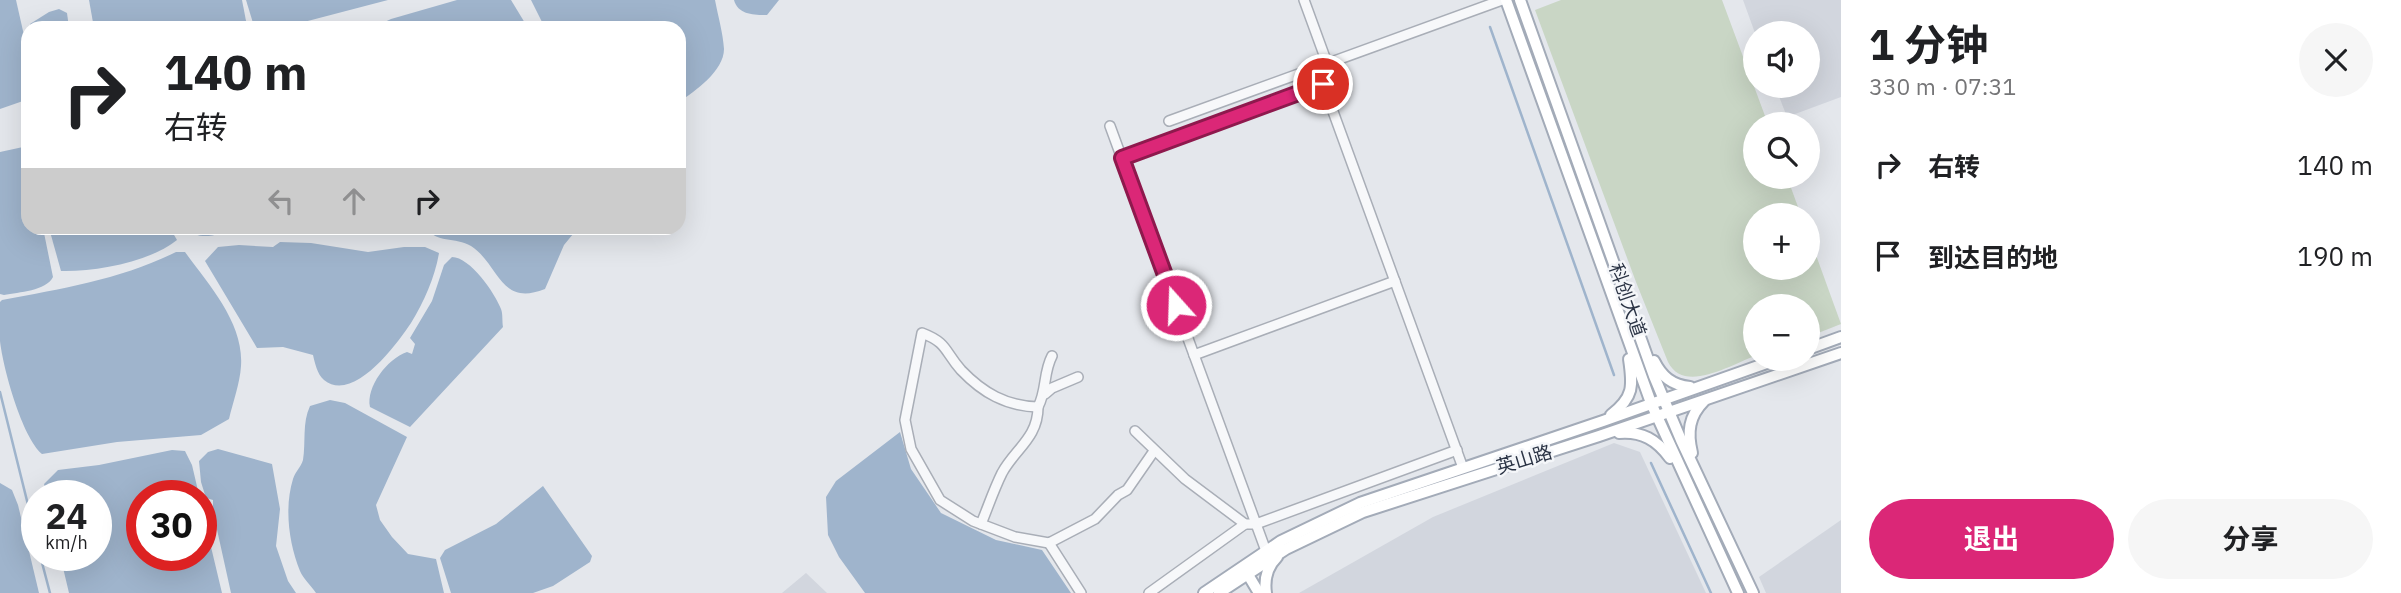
<!DOCTYPE html>
<html lang="zh">
<head>
<meta charset="utf-8">
<style>
	:root { --surface:#fff; --page:#f6f6f6; --text:#202124; --muted:#757577; --accent:#db2777 }
	body { margin:0; font-family:"IBM Plex Sans","Noto Sans SC",sans-serif; background:var(--page); color:var(--text); height:100vh; display:flex; flex-direction:column; font-size:26px; white-space:nowrap }
	* { box-sizing:border-box; margin:0 }
	p { font-size:23px; color:var(--muted) }
	.icon { flex:none; width:38px; height:38px; fill:none; stroke:currentColor; stroke-width:2; stroke-linecap:round; stroke-linejoin:round }
	.map { position:relative; flex:1; overflow:hidden }
	.panel { display:flex; flex-direction:column; background:var(--surface); width:560px }
	.panel>* { flex:none }
	.guide { position:absolute; left:21px; top:21px; width:665px; height:214px; border-radius:21px; box-shadow:0 7px 28px #0002; background:#fff; color:var(--text); overflow:hidden }
	.controls { position:absolute; left:1743px; top:21px; display:grid; gap:14px }
	.controls a { display:grid; place-items:center; width:77px; height:77px; border-radius:50%; background:var(--surface); box-shadow:0 7px 28px #0002; font-size:35px }
	.speed { position:absolute; left:21px; top:480px; display:flex; gap:14px; font-size:35px; font-weight:700; text-align:center }
	.speed>* { display:grid; place-content:center; width:91px; height:91px; border-radius:50%; background:var(--surface); box-shadow:0 7px 28px #0002; line-height:1 }
	.speed small { font-size:18px; font-weight:400 }
	.speed .limit { border:10px solid #d22; background:#fff; color:#111 }
	.pin { position:absolute; display:grid; place-items:center; width:60px; height:60px; color:#fff; margin:-30px; border:4px solid #fff; border-radius:50%; box-shadow:0 2px 7px #0007 }
	.me { position:absolute; width:77px; margin:-38px; rotate:340deg; stroke-linejoin:round; filter:drop-shadow(0 0 5px #0008) }
	.turn { display:flex; align-items:center; gap:24px; height:147px; padding:0 28px; font-size:32px }
	.turn .icon { width:91px; height:91px; stroke-width:2.5 }
	.turn b { display:block; font-size:49px; line-height:60px }
	.lanes { display:flex; align-items:center; height:66px; padding:0 28px; background:#0003; justify-content:center; gap:35px; direction:ltr }
	.lanes .off { opacity:.35 }
	.round { display:grid; place-items:center; flex:none; width:74px; height:74px; border-radius:37px; background:var(--page) }
	.summary { display:flex; align-items:center; justify-content:space-between; height:119px; padding:0 28px }
	h1 { font-size:42px; font-weight:700; line-height:52px }
	.action { display:flex; gap:14px; margin-top:auto; padding:14px 28px }
	.action a { flex:1; height:80px; border-radius:42px; background:var(--accent); color:#fff; font-size:28px; font-weight:700; line-height:80px; text-align:center }
	.action a+a { background:var(--page); color:var(--text) }
	ul { padding:0; list-style:none }
	li { display:flex; align-items:center; gap:21px; height:91px; padding:0 28px }
	li div { flex:1 }
	li b { display:block; font-size:26px }
	li em { font-style:normal }
	main { display:flex; flex:1; min-height:0 }
	.map>svg:first-child { display:block }
	.built { fill:#d2d6de }
	.green { fill:#c9d6c5 }
	.water { fill:#9fb4cc }
	.lines { fill:none; stroke-linecap:round; stroke-linejoin:round }
	.stream { stroke:#9fb4cc; stroke-width:2.5 }
	.minor-casing { stroke:#a9aeb7; stroke-width:12 }
	.major-casing { stroke:#a3abb8; stroke-width:14 }
	.minor { stroke:#f7f8fa; stroke-width:9 }
	.major { stroke:#fff; stroke-width:10 }
	.route-casing { stroke:#8e194d; stroke-width:18 }
	.route { stroke:#db2777; stroke-width:12 }
	.labels { text-anchor:middle; dominant-baseline:central; stroke-width:5; stroke-linejoin:round; paint-order:stroke }
	.street-label { font-size:19px; fill:#2b3445; stroke:#f4f6f9 }
</style>
</head>
<body>
<main>
<div class="map">
<svg width="1841" height="593" viewBox="0 0 1841 593">
	<rect width="100%" height="100%" fill="#e4e7ec"/>
	<!-- built -->
	<g class="built">
		<polygon points="1743,0 1841,0 1841,97 1787,117 1775,86 1808,86 1808,33 1755,33"/>
		<polygon points="1614,443 1640,452 1706,593 1299,593 1433,517"/>
		<polygon points="1841,520 1841,593 1766,593 1759,577"/>
		<polygon points="806,573 827,593 782,593"/>
	</g>
	<!-- green -->
	<path class="green" d="M1561 0H1722L1768 124H1755V177H1787L1801 215H1755V268H1808V233L1841 324 1808 337V306H1755V356C1730 365 1684 394 1668 362L1636 282 1535 10Z"/>
	<!-- water -->
	<g class="water">
		<polygon points="0,0 16,0 28,53 28,96 23,101 0,109"/>
		<polygon points="89,0 242,0 247,26 94,28"/>
		<polygon points="246,0 388,0 281,28 257,28 253,23"/>
		<polygon points="457,0 511,0 528,28 372,28 391,19"/>
		<path d="M531 0H715C718 16 723 33 724 49 724 71 695 91 679 102V28H545Z"/>
		<path d="M734 0H779L767 15C754 15 738 15 734 0Z"/>
		<polygon points="59,9 67,13 69,28 30,28 30,24 49,12"/>
		<path d="M23 147 28 168V228H43L53 277C46 291 19 292 4 295L0 294V152Z"/>
		<path d="M49 228H170L177 240C150 262 95 272 61 271Z"/>
		<path d="M187 228H234C219 235 198 242 187 228Z"/>
		<path d="M428 228H578L564 245 545 289C499 307 500 265 471 246 456 237 434 243 428 228Z"/>
		<path d="M280 242 311 243 368 252 404 247H425L439 253C435 277 424 302 411 323 397 344 353 404 324 380 317 374 315 363 313 355L283 347 257 348 205 261 218 247 239 245 273 247Z"/>
		<path d="M176 252H185C209 285 244 323 241 366 240 383 233 402 229 419L201 435 117 442 42 454C22 437 3 368 0 341 0 328 0 315 0 302L2 300C61 289 122 279 176 252Z"/>
		<path d="M452 257C470 257 495 293 501 309 503 314 502 321 503 327L410 427 370 407C366 387 387 359 407 352L412 354 415 344 410 338 432 301 444 265Z"/>
		<path d="M330 400 345 403 407 437 376 505 380 520 392 537 408 554 436 559 444 593H316C311 586 303 578 300 571 289 544 284 508 293 479 295 472 301 467 303 460 306 442 302 423 310 406Z"/>
		<polygon points="900,432 911,469 941,513 996,540 1042,550 1071,593 865,593 839,557 828,535 826,497 836,481"/>
		<polygon points="218,449 272,464 280,509 276,546 288,581 296,593 231,593 216,525 213,524 213,500 206,498 201,482 199,461 208,452"/>
		<polygon points="172,450 185,451 192,465 199,495 142,495 142,555 201,555 201,505 222,593 69,593 60,555 96,555 96,495 47,495 44,484 58,470 99,465"/>
		<polygon points="0,483 12,490 18,505 39,593 0,593"/>
		<polygon points="543,486 592,556 590,562 553,586 533,593 451,593 440,558 445,550 496,524"/>
	</g>
	<g class="lines">
		<!-- stream -->
		<g class="stream">
			<polyline points="1490,27 1614,375"/>
			<polyline points="0,392 37,541"/>
			<polyline points="1651,463 1711,593"/>
			<polyline points="40,555 50,593"/>
		</g>
		<!-- minor casing -->
		<g class="minor-casing">
			<g id="minor">
				<polyline points="1304,0 1327,63"/>
				<polyline points="1169,121 1502,0"/>
				<polyline points="1110,126 1266,551"/>
				<polyline points="1122,158 1323,84 1463,468"/>
				<polyline points="1194,355 1395,281"/>
				<path d="M1052 356C1043 373 1047 390 1038 407 1006 406 983 393 961 370 944 351 948 343 922 333L905 420 911 449 940 500 973 521 1015 537 1049 543 1095 519 1118 495 1127 490 1154 451"/>
				<polyline points="1045,394 1052,388 1078,377"/>
				<polyline points="1135,431 1185,479 1245,524 1256,524 1457,450"/>
				<path d="M981 524C988 507 994 489 1002 473 1015 449 1038 438 1038 407"/>
				<polyline points="1049,543 1081,593"/>
				<polyline points="1149,593 1245,524"/>
			</g>
		</g>
		<!-- major casing -->
		<g class="major-casing">
			<g id="major">
				<polyline points="1506,0 1651,403 1738,593"/>
				<polyline points="1520,0 1654,376 1681,440 1753,593"/>
				<polyline points="1808,349 1841,337"/>
				<path d="M1654 361C1662 377 1672 385 1690 387"/>
				<path d="M1611 415C1634 397 1633 386 1629 359"/>
				<path d="M1619 433C1642 431 1657 440 1670 458"/>
				<path d="M1692 453C1687 432 1689 416 1704 401"/>
				<polyline points="1244,568 1259,593"/>
				<polyline points="1204,593 1281,541 1360,503 1603,421 1778,359"/>
				<polyline points="1219,593 1286,549 1363,512 1599,436 1841,353"/>
				<path d="M1266 593C1264 579 1267 567 1277 557"/>
			</g>
		</g>
		<!-- minor -->
		<use href="#minor" class="minor"/>
		<!-- major -->
		<use href="#major" class="major"/>
	</g>
	<g class="lines">
		<!-- route casing -->
		<g class="route-casing">
			<polyline id="route" points="1176,305 1122,158 1323,84"/>
		</g>
		<!-- route -->
		<use href="#route" class="route"/>
	</g>
	<g class="labels">
		<!-- street labels -->
		<g class="street-label">
			<text transform="translate(1628 300) rotate(71)">科创大道</text>
			<text transform="translate(1524 459) rotate(-17)">英山路</text>
		</g>
	</g>
</svg>
<div class="controls">
<a><svg class="icon" aria-label="sound" viewBox="0 0 24 24"><path d="M4 9h4l5-4v14l-5-4H4zM17 9q2 3 0 6"/></svg></a>
<a><svg class="icon" aria-label="search" viewBox="0 0 24 24"><circle cx="10" cy="10" r="6"/><path d="M15 15l6 6"/></svg></a>
<a>+</a>
<a>−</a>
</div>
<div class="speed"><div>24<small>km/h</small></div><div class="limit">30</div></div>
<div class="pin" style="left:1323px;top:84px;background:#d93025"><svg class="icon" aria-label="arrive" viewBox="0 0 24 24"><path d="M6 21V4h12l-3 4 3 4H6"/></svg></div>
<svg class="me" style="left:1176px;top:305px" viewBox="-20 -20 40 40"><circle r="17" fill="#db2777" stroke="#fff" stroke-width="3"/><path d="M0-11L8 9 0 5-8 9z" fill="#fff"/></svg>
<div class="guide">
<div class="turn"><svg class="icon" aria-label="right" viewBox="0 0 24 24"><path d="M7 20v-9h11M14 6l5 5-5 5"/></svg><div><b>140 m</b>右转</div></div>
<div class="lanes"><svg class="icon off" aria-label="left" viewBox="0 0 24 24"><path d="M17 20v-9H6M10 6l-5 5 5 5"/></svg><svg class="icon off" aria-label="ahead" viewBox="0 0 24 24"><path d="M12 20V5M6 11l6-6 6 6"/></svg><svg class="icon" aria-label="right" viewBox="0 0 24 24"><path d="M7 20v-9h11M14 6l5 5-5 5"/></svg></div>
</div>
</div>
<section class="panel">
<div class="summary"><div><h1>1 分钟</h1><p>330 m · 07:31</p></div><a class="round"><svg class="icon" aria-label="close" viewBox="0 0 24 24"><path d="M6 6l12 12M18 6L6 18"/></svg></a></div>
<ul>
<li><svg class="icon" aria-label="right" viewBox="0 0 24 24"><path d="M7 20v-9h11M14 6l5 5-5 5"/></svg><div><b>右转</b></div><em>140 m</em></li>
<li><svg class="icon" aria-label="arrive" viewBox="0 0 24 24"><path d="M6 21V4h12l-3 4 3 4H6"/></svg><div><b>到达目的地</b></div><em>190 m</em></li>
</ul>
<div class="action"><a>退出</a><a>分享</a></div>
</section>
</main>
</body>
</html>
